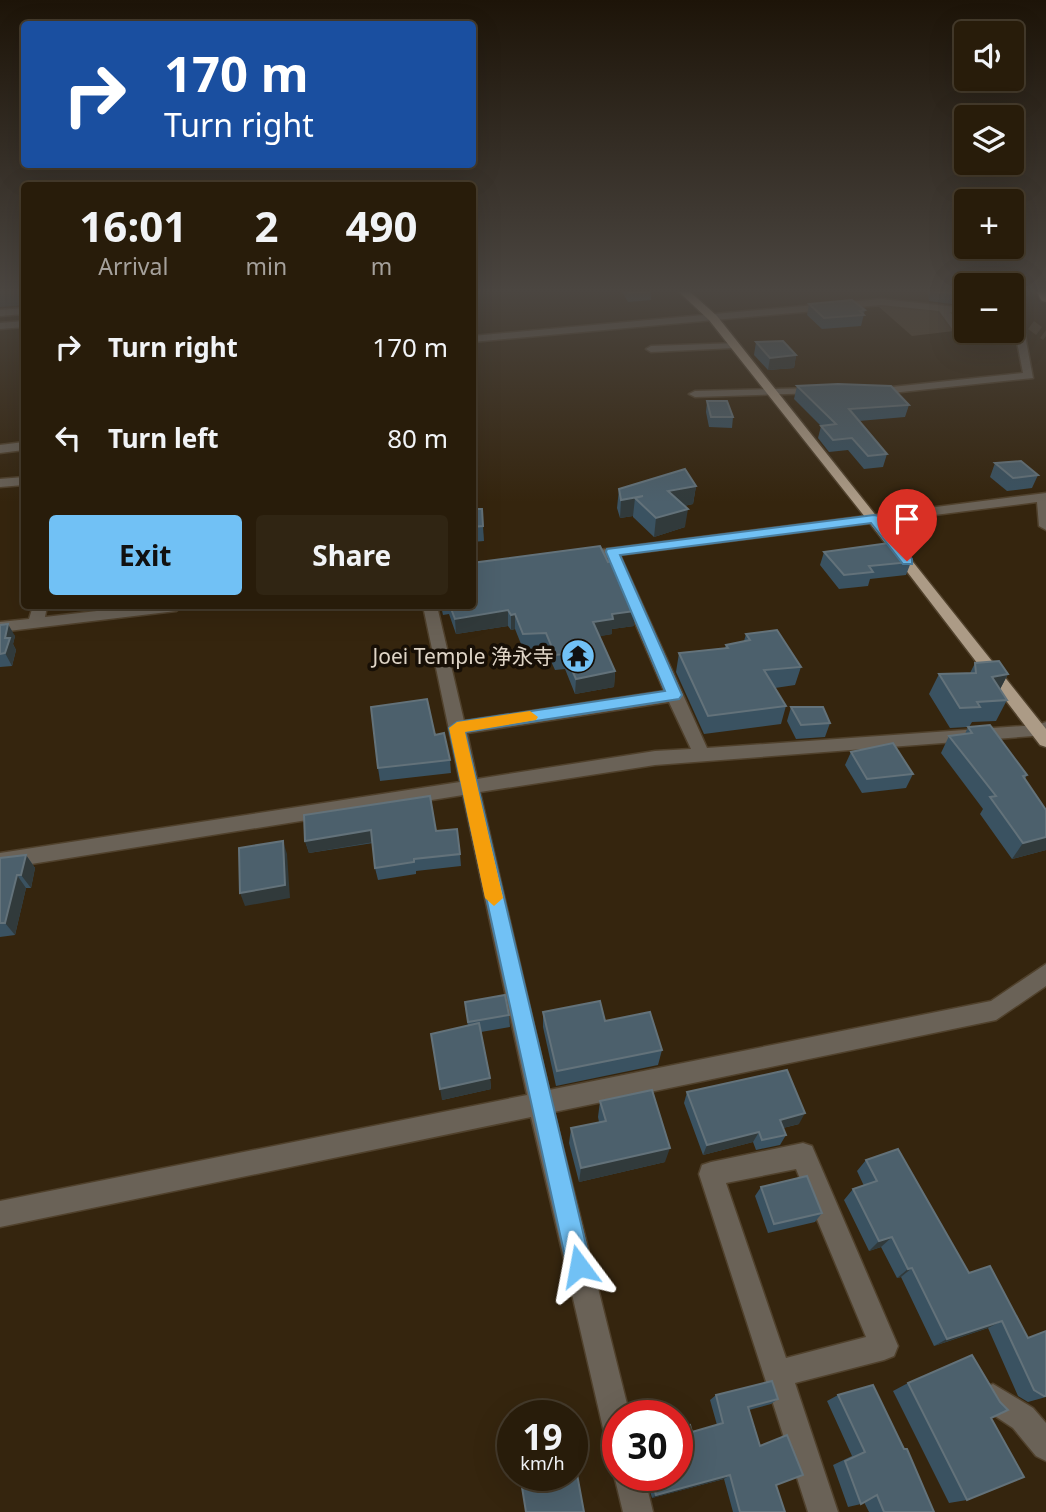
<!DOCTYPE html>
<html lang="en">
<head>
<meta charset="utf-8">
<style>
	:root { --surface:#281c0a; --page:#302513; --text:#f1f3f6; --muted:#a5a19c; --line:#443a2b; --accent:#71c1f5 }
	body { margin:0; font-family:"Noto Sans","Noto Sans JP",sans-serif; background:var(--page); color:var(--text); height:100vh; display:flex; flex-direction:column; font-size:26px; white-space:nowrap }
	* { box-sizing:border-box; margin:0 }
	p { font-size:23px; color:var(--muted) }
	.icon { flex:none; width:38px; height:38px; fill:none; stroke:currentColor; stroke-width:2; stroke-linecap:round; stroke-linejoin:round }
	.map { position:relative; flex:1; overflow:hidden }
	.sheet { position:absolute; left:21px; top:182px; width:455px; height:427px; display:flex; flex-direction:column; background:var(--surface); border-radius:7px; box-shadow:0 7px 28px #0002,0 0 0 2px var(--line) }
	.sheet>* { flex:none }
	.hud { position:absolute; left:21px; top:21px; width:455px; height:147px; border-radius:7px; box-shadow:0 7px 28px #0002,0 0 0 2px var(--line); background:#1a4fa0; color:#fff; overflow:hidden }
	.fabs { position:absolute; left:954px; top:21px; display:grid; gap:14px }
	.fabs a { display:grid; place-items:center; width:70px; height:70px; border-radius:7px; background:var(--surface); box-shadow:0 7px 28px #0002,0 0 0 2px var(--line); font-size:35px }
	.speed { position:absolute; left:497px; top:1400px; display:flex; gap:14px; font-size:35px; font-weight:700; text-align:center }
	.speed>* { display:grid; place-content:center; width:91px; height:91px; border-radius:50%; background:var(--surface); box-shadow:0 7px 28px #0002,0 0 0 2px var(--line); line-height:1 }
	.speed small { font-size:18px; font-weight:400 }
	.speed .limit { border:10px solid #d22; background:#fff; color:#111 }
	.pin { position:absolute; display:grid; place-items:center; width:60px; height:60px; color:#fff; margin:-72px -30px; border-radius:50% 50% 50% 0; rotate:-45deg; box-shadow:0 0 7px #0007 }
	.pin .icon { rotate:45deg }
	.me { position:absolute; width:77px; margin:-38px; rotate:347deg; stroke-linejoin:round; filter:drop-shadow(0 0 5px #0008) }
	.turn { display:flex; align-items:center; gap:24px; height:147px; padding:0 28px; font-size:32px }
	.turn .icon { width:91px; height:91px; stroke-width:2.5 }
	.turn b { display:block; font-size:49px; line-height:60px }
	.eta { display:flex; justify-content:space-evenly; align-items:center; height:119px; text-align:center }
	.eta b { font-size:42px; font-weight:700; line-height:49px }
	.primary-button { display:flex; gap:14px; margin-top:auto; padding:14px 28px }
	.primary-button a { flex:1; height:80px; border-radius:7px; background:var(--accent); color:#111; font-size:28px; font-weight:700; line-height:80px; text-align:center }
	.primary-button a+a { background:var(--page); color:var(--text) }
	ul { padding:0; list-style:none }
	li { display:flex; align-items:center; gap:21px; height:91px; padding:0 28px }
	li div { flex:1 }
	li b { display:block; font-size:26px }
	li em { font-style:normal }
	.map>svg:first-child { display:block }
	.green { fill:#544530 }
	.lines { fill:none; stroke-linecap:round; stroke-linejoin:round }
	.minor-tunnel { stroke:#4e3f2a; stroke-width:10; stroke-dasharray:10 5; stroke-linecap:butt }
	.minor-casing { stroke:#50412c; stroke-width:3 }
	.major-casing { stroke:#50412c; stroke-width:3 }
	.highway-casing { stroke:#50412c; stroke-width:3 }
	.minor { fill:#6a6257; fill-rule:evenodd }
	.major { fill:#ac9b86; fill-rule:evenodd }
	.highway { fill:#c7b298; fill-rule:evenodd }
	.wall { fill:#3a5261 }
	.shaded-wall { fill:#313a3b }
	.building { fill:#4c606c; stroke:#63727a; stroke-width:2 }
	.route { fill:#71c1f5; stroke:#497d9f; stroke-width:2 }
	.slow { fill:#f59e0b }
	.labels { text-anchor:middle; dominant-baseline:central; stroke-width:7; stroke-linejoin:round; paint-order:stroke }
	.poi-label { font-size:21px; fill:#dfd5c7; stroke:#170f06; text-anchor:end }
</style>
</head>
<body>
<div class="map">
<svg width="1046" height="1512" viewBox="0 0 1046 1512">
	<rect width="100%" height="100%" fill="#35250e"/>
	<!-- green -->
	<polygon class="green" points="893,304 940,310 954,331 912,336 878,306"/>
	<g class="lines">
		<!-- minor-tunnel -->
		<g class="minor-tunnel">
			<polyline points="1019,292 1038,290"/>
			<polyline points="1031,325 1046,336"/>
		</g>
		<!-- minor casing -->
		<g class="minor-casing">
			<g id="minor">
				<polygon points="1012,290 1023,290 1024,292 1012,296"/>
				<polygon points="881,299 966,308 966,314 950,312 967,335 958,337 939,311 881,305 472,342 472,336"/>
				<polygon points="24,308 24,314 0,316 0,310"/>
				<polygon points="1016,311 1021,314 1033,378 873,395 867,392 873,389 1023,373 1012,316"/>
				<polygon points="24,321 24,327 0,329 0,323"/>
				<polygon points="738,343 738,347 734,348 651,352 646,349 651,346"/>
				<polygon points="817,388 823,391 821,393 695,397 689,394 695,391"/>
				<polygon points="24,442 24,450 0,453 0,445"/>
				<polygon points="24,477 24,485 0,487 0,479"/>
				<path d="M1046 493V530L1039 526 1037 502 620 555 707 748 1037 725 1046 722V735L655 765 480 792 549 1090 991 1001 1046 964V986L996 1020 554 1112 630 1416H618V1442L608 1438 603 1428 531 1117 0 1227V1201L527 1095 463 795 0 869V853L460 782 423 606H437L464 721 664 691 607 557 580 560 573 556 575 553ZM669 702 691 749 655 751 477 779 467 733Z"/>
				<polygon points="33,606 47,606 45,617 140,606 183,606 176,611 0,632 0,622 29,619"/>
				<path d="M803 1143 812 1146 898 1346 894 1356 884 1360 795 1383 838 1512H808L699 1174 702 1165 711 1162ZM796 1169 866 1337 786 1358 726 1183Z"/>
				<polygon points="993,1384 1033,1408 1046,1423 1046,1461 1036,1456 1013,1428 983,1408 979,1398 983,1388"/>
				<polygon points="618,1466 618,1475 644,1475 653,1512 623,1512 614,1475"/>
			</g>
		</g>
		<!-- major casing -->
		<g class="major-casing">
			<polygon id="major" points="677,290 688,290 717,316 1046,729 1046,747 1040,745 869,522 709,320"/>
		</g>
		<!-- highway casing -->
		<g class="highway-casing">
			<polygon id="highway" points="1035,290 1046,290 1046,302 1042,301"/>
		</g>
		<!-- minor -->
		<use href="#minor" class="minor"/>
		<!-- major -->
		<use href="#major" class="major"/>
		<!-- highway -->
		<use href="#highway" class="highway"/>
	</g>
	<!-- wall -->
	<g class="wall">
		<polygon points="0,290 24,290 24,306 24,305"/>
		<polygon points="621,290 651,290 651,300 628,302"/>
		<polygon points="928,290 966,290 966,327 956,315 959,305 929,301"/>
		<polygon points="809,304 865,310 861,326 822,329 807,315"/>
		<polygon points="756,342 796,355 794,368 768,370 754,355"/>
		<polygon points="797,386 909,405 905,417 859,421 887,454 883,467 864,469 848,450 829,452 818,438 821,426 794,399"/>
		<polygon points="707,401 733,417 732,428 709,427 706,412"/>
		<polygon points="995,463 1038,475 1032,488 1007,491 990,477"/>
		<polygon points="696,486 693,504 684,506 685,527 654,537 633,517 633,516 620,518 617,508 619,489"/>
		<polygon points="472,509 483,526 484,541 472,542"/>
		<polygon points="824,552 911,562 906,575 870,579 868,586 839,589 820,565"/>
		<polygon points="64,606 91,606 66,608"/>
		<polygon points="441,606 472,606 634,626 612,629 612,634 599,636 615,671 614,687 575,694 565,669 555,670 545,648 523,649 515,629 511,630 508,626 456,634 449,614 443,615"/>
		<polygon points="0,625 15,636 13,644 16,650 12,666 0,667"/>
		<polygon points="746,634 801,667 795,685 775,688 786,706 781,724 704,734 676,672 679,653 725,648 726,645 744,641"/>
		<polygon points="975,663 1008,674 1000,689 1007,700 996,721 972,722 969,727 1027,775 1025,779 1046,810 1046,850 1012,859 980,814 983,809 941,753 949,736 965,734 968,727 950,728 929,694 939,674 970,673"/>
		<polygon points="791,707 830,723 825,737 796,739 787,721"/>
		<polygon points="435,735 450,760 451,773 380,781 378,768"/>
		<polygon points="851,752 913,774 906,788 862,793 845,765"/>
		<polygon points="436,831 460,854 461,866 416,871 416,874 378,880 375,868 373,843 309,853 305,841"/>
		<polygon points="26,855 35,868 31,888 26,888 15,935 0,937 0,858"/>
		<polygon points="465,1002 509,1015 510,1027 481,1032 490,1078 491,1089 442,1100 468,1026"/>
		<polygon points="543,1012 605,1021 662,1050 658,1065 556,1086 543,1027"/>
		<polygon points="687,1092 799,1124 783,1128 786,1135 780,1145 756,1150 753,1142 703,1155 684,1103"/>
		<polygon points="600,1101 665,1162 579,1182 569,1143 571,1128 599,1122 598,1117"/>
		<polygon points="866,1160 1028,1338 1046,1331 1046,1397 1028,1402 1018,1396 988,1328 934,1346 901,1277 897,1278 881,1247 869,1251 844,1200 853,1189 864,1186 857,1171"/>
		<polygon points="761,1187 822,1213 815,1222 768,1233 755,1196"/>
		<polygon points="908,1383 967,1500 949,1503 893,1391"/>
		<polygon points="716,1395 778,1399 771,1404 749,1410 760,1446 776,1485 785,1512 733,1512 724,1479 652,1498 645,1475 677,1475 692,1432 717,1425 710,1400"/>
		<polygon points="838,1395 934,1512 869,1512 864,1502 861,1504 848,1507 833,1465 852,1456 827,1401"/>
	</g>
	<!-- shaded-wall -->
	<g class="shaded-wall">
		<polygon points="0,290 18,290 24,305 0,307"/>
		<polygon points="24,290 24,303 20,291"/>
		<polygon points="796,355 794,368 768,370 770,358"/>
		<polygon points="696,486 693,504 665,510 668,491"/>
		<polygon points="643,496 635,498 633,516 620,518 621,500"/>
		<polygon points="688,509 685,527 654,537 656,518"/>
		<polygon points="508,610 508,626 456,634 455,619"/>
		<polygon points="635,611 634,626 612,629 612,634 592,638 593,622 612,614"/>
		<polygon points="515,614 515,629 511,630 511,615"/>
		<polygon points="8,624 15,636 13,644 16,650 12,666 5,653 5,638"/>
		<polygon points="615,671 614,687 575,694 576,679"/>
		<polygon points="1008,674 997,695 992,677"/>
		<polygon points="371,830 374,842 309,853 305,841"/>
		<polygon points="1046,837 1046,850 1012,859 1023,843"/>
		<polygon points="283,841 287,854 290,898 245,906 240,893"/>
		<polygon points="26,855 35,868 31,888 21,875"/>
		<polygon points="17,875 26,888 15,935 5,923"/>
		<polygon points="490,1078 491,1089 442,1100 440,1089"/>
		<polygon points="805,1113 799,1124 774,1130 780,1120"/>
		<polygon points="759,1132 753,1142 703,1155 707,1145"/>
		<polygon points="670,1148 665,1162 579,1182 581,1168"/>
		<polygon points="892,1237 881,1247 869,1251 879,1241"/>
		<polygon points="912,1268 901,1277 897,1278 908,1269"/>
		<polygon points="1002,1321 988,1328 934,1346 947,1339"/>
		<polygon points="730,1475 724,1479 652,1498 656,1495"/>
	</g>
	<!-- building -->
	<g class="building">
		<polygon points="627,290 651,290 652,291 629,293"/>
		<polygon points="933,290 966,290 966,295 933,291"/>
		<polygon points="852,300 865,310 860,311 864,315 824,318 809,304"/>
		<polygon points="959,305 966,305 966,312"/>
		<polygon points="783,341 796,355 770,358 756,342"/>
		<polygon points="838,384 891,386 909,405 849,409 887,454 868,456 852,438 833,440 821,426 836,424 797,386"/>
		<polygon points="707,401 727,401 733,417 711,417"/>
		<polygon points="1021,461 1038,475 1013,478 995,463"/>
		<polygon points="685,469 696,486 668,491 688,509 656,518 635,498 643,496 621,500 619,489"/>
		<polygon points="472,509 482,509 483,526 472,527"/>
		<polygon points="896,542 911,562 869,566 873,572 844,575 824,552"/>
		<polygon points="600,546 608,562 612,561 635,611 612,614 613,619 593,622 615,671 576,679 565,654 555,655 546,633 523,634 515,614 511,615 508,610 455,619 450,606 472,606 472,563"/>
		<polygon points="8,624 5,638 10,638 5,653 0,654 0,625"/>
		<polygon points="777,630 801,667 764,670 786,706 708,716 679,653 728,648 726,645 750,640 746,634"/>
		<polygon points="999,661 1008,674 992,677 1007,700 977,702 980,707 960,708 939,674 976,673 975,663"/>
		<polygon points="427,699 435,735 444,733 450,760 378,768 371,707"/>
		<polygon points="791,707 823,707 830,723 801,725"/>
		<polygon points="990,725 1027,775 1023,776 1046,810 1046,837 1023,843 990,797 996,796 949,736 972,733 968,727"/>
		<polygon points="893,743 913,774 867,779 851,752"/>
		<polygon points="430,796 436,831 457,829 460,854 414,859 414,862 375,868 371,830 305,841 304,815"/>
		<polygon points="283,841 285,885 240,893 239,848"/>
		<polygon points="26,855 21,875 17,875 5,923 0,923 0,858"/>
		<polygon points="505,995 509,1015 468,1022 465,1002"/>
		<polygon points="600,1001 605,1021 650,1012 662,1050 557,1071 543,1012"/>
		<polygon points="479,1023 490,1078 440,1089 431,1034"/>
		<polygon points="787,1070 805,1113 780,1120 786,1135 762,1140 759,1132 707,1145 687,1092"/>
		<polygon points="652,1090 670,1148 581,1168 571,1128 606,1121 600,1101"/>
		<polygon points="898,1149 969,1273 990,1266 1028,1338 1046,1331 1046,1396 1044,1396 1034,1390 1002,1321 947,1339 912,1268 908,1269 892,1237 879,1241 853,1189 877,1181 866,1160"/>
		<polygon points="807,1176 822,1213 774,1224 761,1187"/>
		<polygon points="972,1355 1000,1402 1008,1410 991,1418 1024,1477 967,1500 908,1383"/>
		<polygon points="772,1381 778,1399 748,1407 760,1446 787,1435 803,1475 776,1485 785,1512 740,1512 730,1475 656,1495 650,1475 677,1475 677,1429 690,1425 692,1432 723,1423 716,1395"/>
		<polygon points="873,1385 904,1449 907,1449 934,1512 884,1512 877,1495 861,1504 845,1461 865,1452 838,1395"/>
		<polygon points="574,1458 584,1512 526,1512 520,1475 572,1475 572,1459"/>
	</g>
	<!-- sky -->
	<linearGradient id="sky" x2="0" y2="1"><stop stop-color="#1d1408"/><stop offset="0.58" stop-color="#4b4641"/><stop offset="1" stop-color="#4b4641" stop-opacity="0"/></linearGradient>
	<rect width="1046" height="502" fill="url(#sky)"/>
	<!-- route -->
	<polygon class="route" points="874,515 879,516 912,559 912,564 903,564 871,523 620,555 682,695 679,699 465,732 591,1266 587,1274 579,1278 570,1274 567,1266 449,728 457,722 665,691 606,552 607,549"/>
	<!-- slow -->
	<polygon class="slow" points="530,711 538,717 536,720 465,732 503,898 494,906 485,898 449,728 457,722"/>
	<!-- icons -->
	<defs>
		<g id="temple-disc" transform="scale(1.75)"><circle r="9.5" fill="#71c1f5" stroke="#170f06"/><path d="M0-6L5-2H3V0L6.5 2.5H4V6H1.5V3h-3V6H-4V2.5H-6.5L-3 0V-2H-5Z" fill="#111"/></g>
	</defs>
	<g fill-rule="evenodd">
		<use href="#temple-disc" x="578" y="656"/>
	</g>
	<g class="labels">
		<!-- poi labels -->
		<g class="poi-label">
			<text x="554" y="656">Joei Temple 浄永寺</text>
		</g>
	</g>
</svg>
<div class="fabs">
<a><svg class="icon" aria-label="sound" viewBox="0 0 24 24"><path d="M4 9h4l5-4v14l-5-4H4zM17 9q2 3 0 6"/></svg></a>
<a><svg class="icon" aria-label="layers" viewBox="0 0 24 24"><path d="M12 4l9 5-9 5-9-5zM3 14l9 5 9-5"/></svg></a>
<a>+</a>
<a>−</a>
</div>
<div class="speed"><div>19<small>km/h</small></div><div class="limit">30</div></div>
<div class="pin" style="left:907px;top:561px;background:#d93025"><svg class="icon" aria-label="arrive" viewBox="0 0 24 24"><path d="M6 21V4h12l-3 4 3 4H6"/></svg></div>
<svg class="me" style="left:579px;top:1266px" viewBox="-20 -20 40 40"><path d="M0-17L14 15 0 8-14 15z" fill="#71c1f5" stroke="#fff" stroke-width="4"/></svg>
<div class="hud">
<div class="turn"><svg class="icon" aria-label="right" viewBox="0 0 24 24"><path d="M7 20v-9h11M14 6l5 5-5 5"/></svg><div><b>170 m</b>Turn right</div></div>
</div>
<section class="sheet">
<div class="eta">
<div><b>16:01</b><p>Arrival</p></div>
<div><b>2</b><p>min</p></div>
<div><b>490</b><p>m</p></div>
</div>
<ul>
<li><svg class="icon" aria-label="right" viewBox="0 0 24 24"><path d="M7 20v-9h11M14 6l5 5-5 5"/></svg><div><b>Turn right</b></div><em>170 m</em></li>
<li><svg class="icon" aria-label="left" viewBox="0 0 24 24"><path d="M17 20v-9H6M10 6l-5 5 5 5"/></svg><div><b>Turn left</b></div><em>80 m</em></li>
</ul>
<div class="primary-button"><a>Exit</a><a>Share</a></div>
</section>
</div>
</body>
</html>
